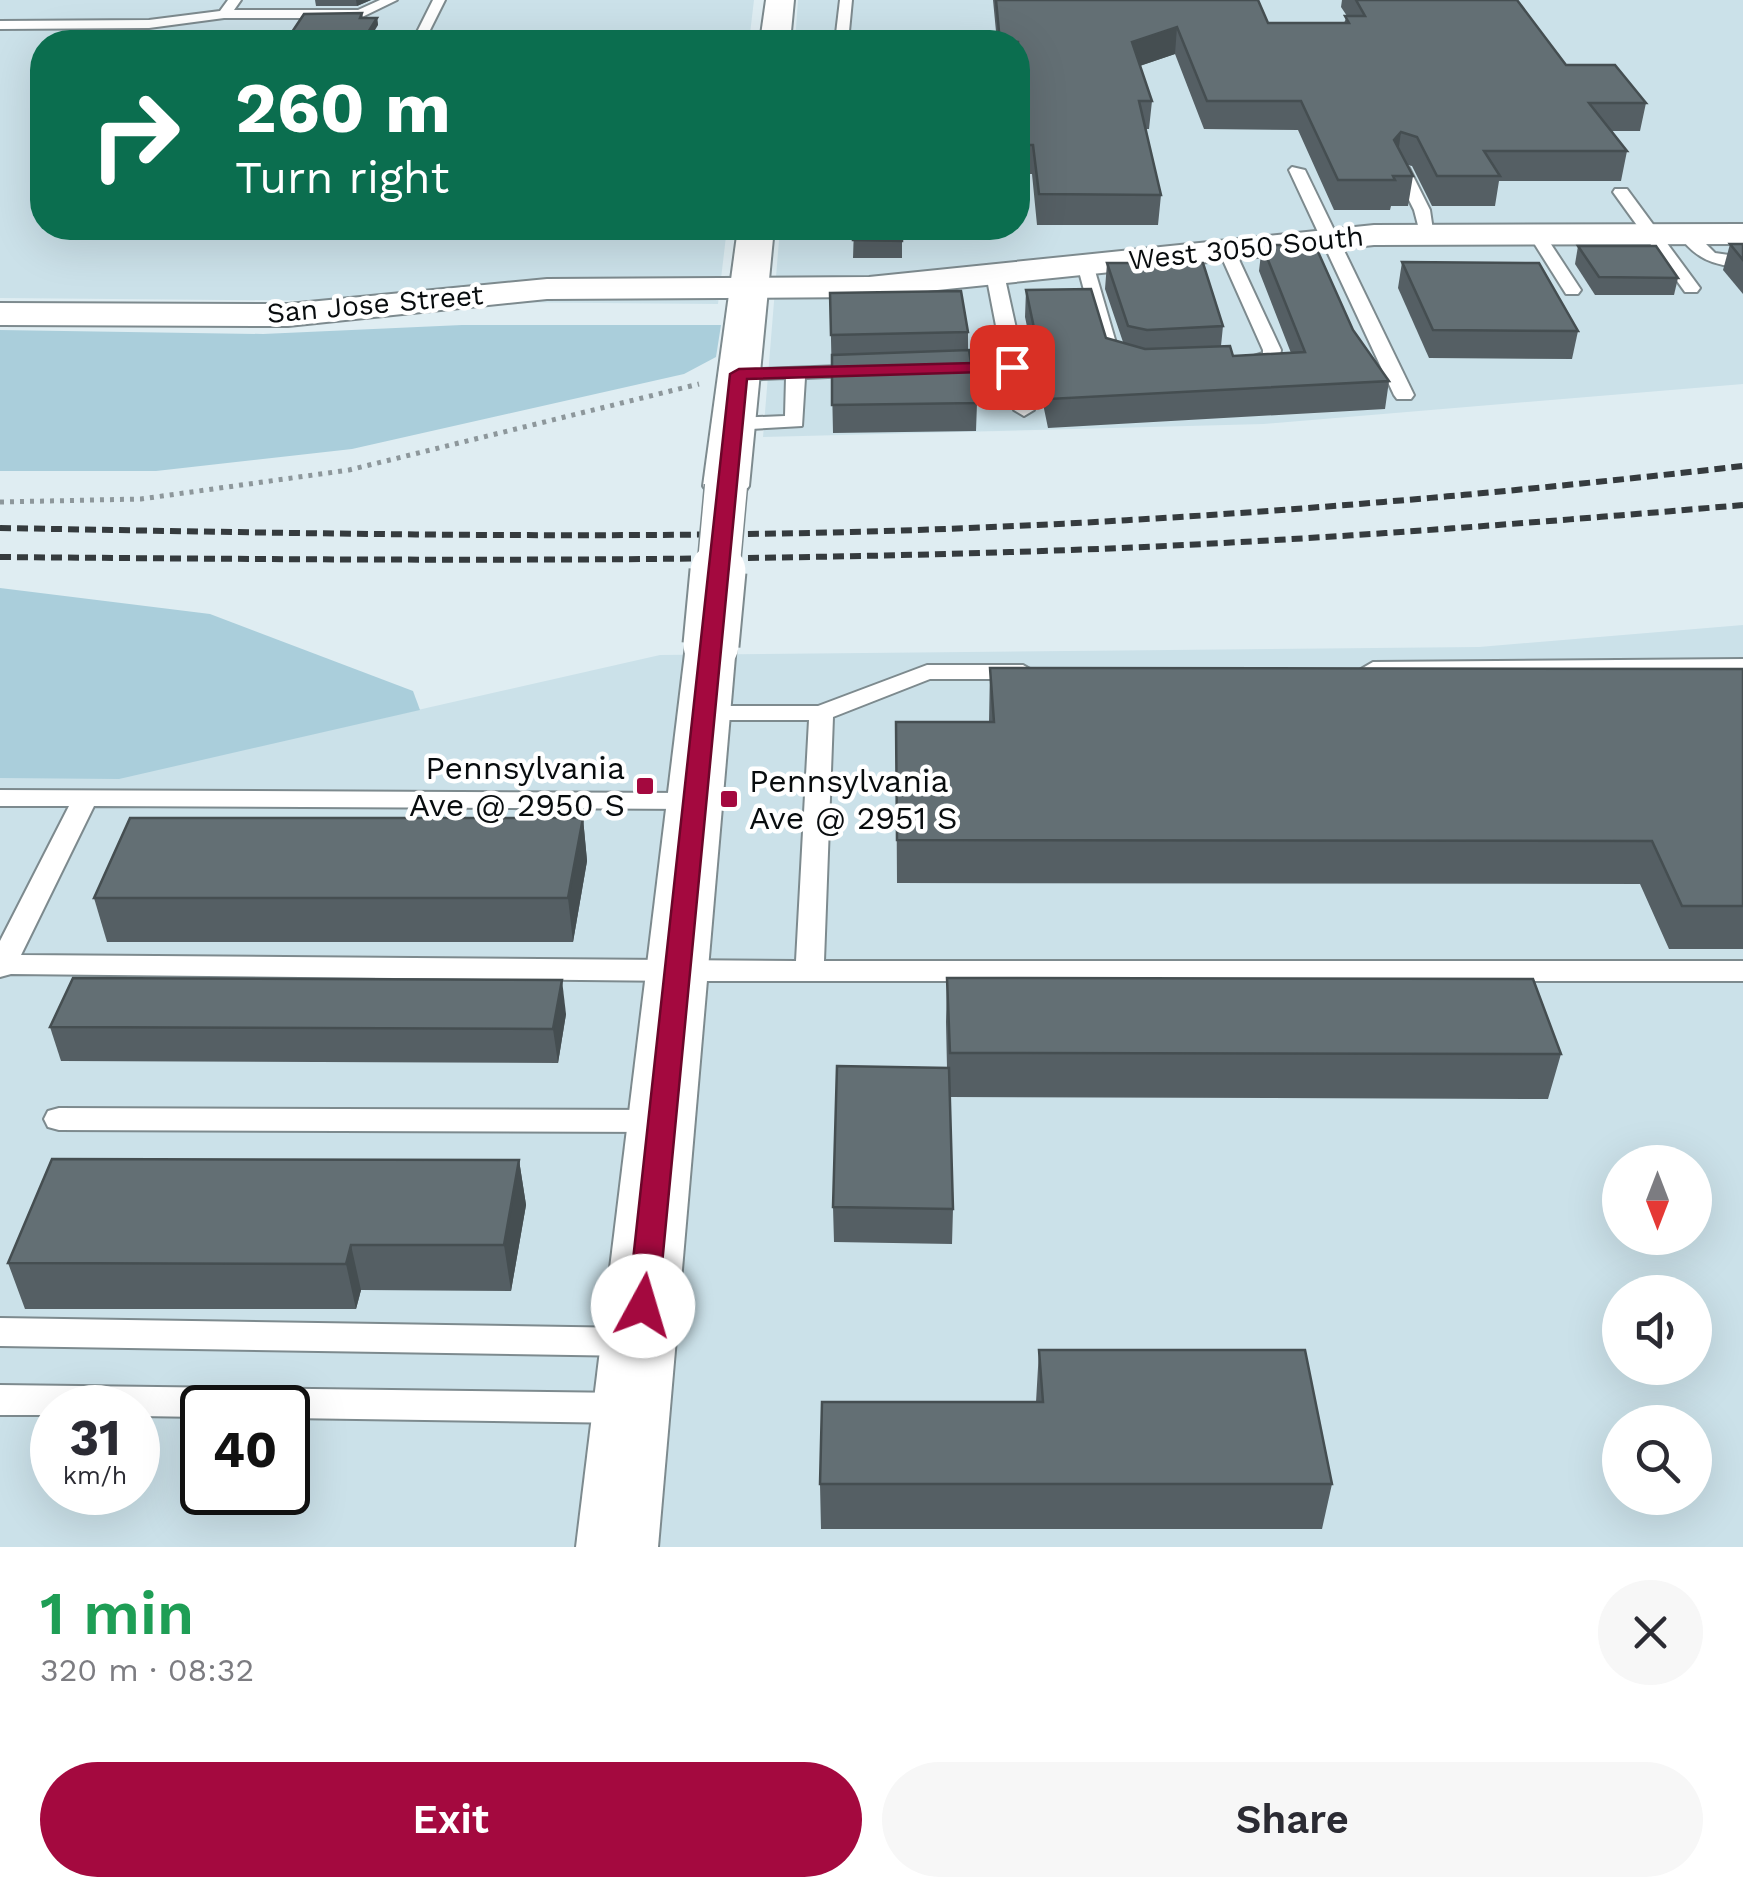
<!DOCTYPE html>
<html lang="en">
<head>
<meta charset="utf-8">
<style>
	:root { --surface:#fff; --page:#f7f7f7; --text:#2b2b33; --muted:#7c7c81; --accent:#a4093f }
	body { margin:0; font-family:"Work Sans",sans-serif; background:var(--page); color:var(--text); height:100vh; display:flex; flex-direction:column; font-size:38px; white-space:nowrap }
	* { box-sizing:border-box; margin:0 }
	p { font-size:32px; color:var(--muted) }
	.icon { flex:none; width:55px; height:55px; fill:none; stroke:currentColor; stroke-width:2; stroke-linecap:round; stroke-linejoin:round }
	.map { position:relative; height:1547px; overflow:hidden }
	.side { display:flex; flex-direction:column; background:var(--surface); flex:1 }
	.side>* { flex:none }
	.banner { position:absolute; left:30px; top:30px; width:1000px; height:210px; border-radius:40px; box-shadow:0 10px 40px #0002; background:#0b6e4f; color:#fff; overflow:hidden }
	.needle { width:65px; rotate:180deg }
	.buttons { position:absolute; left:1602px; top:1145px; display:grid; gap:20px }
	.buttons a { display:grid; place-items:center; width:110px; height:110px; border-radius:50%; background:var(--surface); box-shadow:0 10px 40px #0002; font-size:50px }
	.speed { position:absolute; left:30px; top:1385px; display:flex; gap:20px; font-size:50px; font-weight:700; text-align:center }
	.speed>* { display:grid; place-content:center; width:130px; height:130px; border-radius:50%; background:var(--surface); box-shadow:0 10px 40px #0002; line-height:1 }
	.speed small { font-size:25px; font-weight:400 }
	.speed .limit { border:5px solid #111; border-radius:15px; background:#fff; color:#111 }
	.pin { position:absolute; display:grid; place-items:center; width:85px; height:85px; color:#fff; margin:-42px; border-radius:20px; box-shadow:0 5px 15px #0006 }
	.me { position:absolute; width:110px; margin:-55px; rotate:6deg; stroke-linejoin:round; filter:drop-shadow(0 0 8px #0008) }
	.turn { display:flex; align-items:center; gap:35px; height:210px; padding:0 40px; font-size:45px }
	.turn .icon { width:130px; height:130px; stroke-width:2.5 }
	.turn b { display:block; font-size:70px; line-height:85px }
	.round { display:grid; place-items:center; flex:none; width:105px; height:105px; border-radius:52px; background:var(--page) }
	.head { display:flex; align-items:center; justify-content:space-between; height:170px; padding:0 40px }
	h1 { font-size:60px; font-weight:600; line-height:75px; color:#1e9e55 }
	.action { display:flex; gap:20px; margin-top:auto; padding:20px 40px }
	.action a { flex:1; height:115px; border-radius:60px; background:var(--accent); color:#fff; font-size:40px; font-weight:600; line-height:115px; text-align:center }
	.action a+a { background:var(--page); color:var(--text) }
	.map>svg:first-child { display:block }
	.built { fill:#cbe1e9; fill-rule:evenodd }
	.green { fill:#aacedb }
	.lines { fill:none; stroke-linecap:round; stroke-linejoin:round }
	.lane-casing { stroke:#7d8a8e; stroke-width:4 }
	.street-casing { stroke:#7d8a8e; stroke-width:4 }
	.secondary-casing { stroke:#7d8a8e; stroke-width:4 }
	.path { stroke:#8d979b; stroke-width:5; stroke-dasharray:4 6; stroke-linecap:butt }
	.lane { fill:#fff; fill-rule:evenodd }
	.street { fill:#fff; fill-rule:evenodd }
	.secondary { fill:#fff; fill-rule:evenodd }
	.rail { stroke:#353b3e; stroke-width:6; stroke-dasharray:11 6; stroke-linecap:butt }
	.secondary-bridge-far1-casing { stroke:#7d8a8e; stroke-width:45; stroke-linecap:butt }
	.secondary-bridge-casing { stroke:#7d8a8e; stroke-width:59; stroke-linecap:butt }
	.secondary-bridge-far1 { stroke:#fff; stroke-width:42 }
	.secondary-bridge { stroke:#fff; stroke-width:55 }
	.wall { fill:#555f64 }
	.shaded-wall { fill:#454e51 }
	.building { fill:#636f74; stroke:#454e51; stroke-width:2.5 }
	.route { fill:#a4093f; stroke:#6b0629; stroke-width:2.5 }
	.poi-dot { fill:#a4093f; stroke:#fff; stroke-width:4 }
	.labels { text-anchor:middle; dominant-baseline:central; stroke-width:9; stroke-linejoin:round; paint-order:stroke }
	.far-street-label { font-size:28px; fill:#080c0e; stroke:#fff }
	.poi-label { font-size:32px; fill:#080c0e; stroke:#fff; text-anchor:end }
</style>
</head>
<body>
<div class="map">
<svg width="1743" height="1547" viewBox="0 0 1743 1547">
	<rect width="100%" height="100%" fill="#dfedf2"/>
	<!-- built -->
	<g class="built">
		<polygon points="0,0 754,0 749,42 42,42 42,228 727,228 718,304 0,298"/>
		<polygon points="798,0 1743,0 1743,384 1264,424 763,437 780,228 1018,228 1018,42 795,42"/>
		<path d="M1743 625V1547H0V778H119L660 655 1479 647ZM1620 1162H1695V1238H1620ZM1620 1292H1695V1368H1620ZM52 1408H138V1492H52ZM202 1408H288V1492H202ZM1620 1422H1695V1498H1620Z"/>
	</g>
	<!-- green -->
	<g class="green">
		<polygon points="462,325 721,325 716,357 684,374 352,449 156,471 0,471 0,330 263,334"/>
		<polygon points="0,588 210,614 413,691 420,710 119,779 0,778"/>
	</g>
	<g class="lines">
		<!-- lane casing -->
		<g class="lane-casing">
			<g id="lane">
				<polygon points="228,0 241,0 234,10 358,10 380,0 397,0 360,18 224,18 149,28 0,29 0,21 149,20 220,11"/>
				<polygon points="433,0 445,0 424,42 412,42"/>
				<polygon points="840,0 852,0 848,42 835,42"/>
				<polygon points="1396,165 1409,168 1430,210 1434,237 1420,233 1414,210 1393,168"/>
				<polygon points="1292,167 1305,170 1414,395 1411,399 1397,399 1394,395 1289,170"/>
				<polygon points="1615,189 1627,189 1700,288 1697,292 1685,292 1613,192"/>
				<polygon points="1529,229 1541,229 1581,290 1578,294 1566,294 1527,232"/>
				<path d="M1679 229H1691L1715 253 1743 257V267C1712 266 1695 258 1677 233Z"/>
				<polygon points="1226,244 1234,249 1281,350 1279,361 1242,369 1233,363 1263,353 1263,350 1218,249"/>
				<polygon points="1085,259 1093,264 1118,350 1115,354 1109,356 1100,350 1077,264"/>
				<polygon points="995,269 1004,274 1034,410 1024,416 1014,410 1005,373 937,375 928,369 937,363 1003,362 986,274"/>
				<polygon points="867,365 874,367 874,375 805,378 802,426 733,430 723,424 733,418 785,416 786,378 739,380 732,378 732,370"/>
				<polygon points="1743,659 1743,673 1373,676 1361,669 1373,662"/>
				<polygon points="927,665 1023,665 1035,672 1023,679 930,679 833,717 824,961 1743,961 1743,981 679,981 11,974 0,977 0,941 69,806 0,806 0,790 693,793 706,801 693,809 94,806 21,955 796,961 809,720 703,720 691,713 703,706 818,706"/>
				<polygon points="59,1108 663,1110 674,1113 678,1121 674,1129 663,1132 59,1130 48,1127 44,1119 48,1111"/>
				<polygon points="0,1318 634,1328 646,1332 651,1342 646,1352 634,1356 0,1346"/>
				<polygon points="0,1385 627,1393 639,1398 644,1408 639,1418 627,1423 288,1418 288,1408 202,1408 202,1417 138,1416 138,1408 52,1408 52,1415 0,1415"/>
			</g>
		</g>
		<!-- street casing -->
		<g class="street-casing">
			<polygon id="street" points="1743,224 1743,244 1374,245 869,297 547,299 288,326 0,325 0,303 288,304 547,279 869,277 1374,225"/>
		</g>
		<!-- secondary casing -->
		<g class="secondary-casing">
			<g id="secondary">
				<polygon points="766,0 794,0 790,42 760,42"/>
				<polygon points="738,228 774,228 749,486 742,496 726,500 710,496 703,486"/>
				<polygon points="711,630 729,634 736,645 658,1547 576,1547 686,645 693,634"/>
			</g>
		</g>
		<!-- path -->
		<polyline class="path" points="0,502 141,499 349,470 699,384"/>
		<!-- lane -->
		<use href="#lane" class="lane"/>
		<!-- street -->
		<use href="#street" class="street"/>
		<!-- secondary -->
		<use href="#secondary" class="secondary"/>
		<!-- rail -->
		<g class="rail">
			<path d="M0 528C284 533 567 539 851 532 1149 524 1447 500 1743 466"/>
			<path d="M0 557C348 560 696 563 1043 551 1277 543 1510 525 1743 505"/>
		</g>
		<!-- secondary-bridge-far1 casing -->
		<g class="secondary-bridge-far1-casing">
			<polyline id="secondary-bridge-far1" points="718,574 726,486"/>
		</g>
		<!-- secondary-bridge casing -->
		<g class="secondary-bridge-casing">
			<polyline id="secondary-bridge" points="711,645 718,571"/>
		</g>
		<!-- secondary-bridge-far1 -->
		<use href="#secondary-bridge-far1" class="secondary-bridge-far1"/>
		<!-- secondary-bridge -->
		<use href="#secondary-bridge" class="secondary-bridge"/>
	</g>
	<!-- wall -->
	<g class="wall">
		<polygon points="315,0 371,0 357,6 316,6"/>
		<polygon points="993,0 1258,0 1268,23 1344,23 1347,16 1341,7 1342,0 1517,0 1566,65 1646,103 1640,131 1612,131 1627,151 1621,181 1499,181 1495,206 1432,206 1412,166 1407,165 1413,176 1408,206 1391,206 1390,210 1334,210 1298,130 1204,129 1175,54 1140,66 1152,101 1149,129 1146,129 1161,195 1158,225 1037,225 1032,174 1024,174 1018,123 1018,42 997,42"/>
		<polygon points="362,13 363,18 377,18 378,25 303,40 293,40 292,32"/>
		<polygon points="854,228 902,228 902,258 853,258"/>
		<polygon points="1730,244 1743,244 1743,294 1723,270"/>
		<polygon points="1262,245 1353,330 1389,381 1385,409 1048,428 1025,317 1026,290 1106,338 1123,342 1105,289 1107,263 1223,326 1221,346 1233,356 1291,353 1259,271"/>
		<polygon points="1578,246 1678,278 1674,295 1595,295 1575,264"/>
		<polygon points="1402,262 1578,331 1572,359 1429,358 1398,288"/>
		<polygon points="830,293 968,332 968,350 977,403 976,431 833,433"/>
		<polygon points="990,668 1743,669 1743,949 1669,949 1640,884 897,883 896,722 989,722"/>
		<polygon points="583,818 587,861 573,942 107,942 94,898"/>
		<polygon points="947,978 1561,1054 1548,1099 950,1097 953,1209 952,1244 834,1242 833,1207 947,1068 946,1022"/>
		<polygon points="566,1014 558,1063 61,1061 50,1027"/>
		<polygon points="519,1160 526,1205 511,1291 361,1290 356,1309 25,1309 8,1263"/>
		<polygon points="1039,1350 1332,1484 1322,1529 821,1529 820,1484 1036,1402"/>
	</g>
	<!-- shaded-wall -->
	<g class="shaded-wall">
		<polygon points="356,0 371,0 357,6"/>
		<polygon points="377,18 378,25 368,42 362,42"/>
		<polygon points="1177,27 1175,54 1130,69 1132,42"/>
		<polygon points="1401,132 1397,161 1394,140"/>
		<polygon points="583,818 587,861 573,942 568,898"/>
		<polygon points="562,980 566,1014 558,1063 553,1029"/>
		<polygon points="519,1160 526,1205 511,1291 504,1245"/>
		<polygon points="351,1245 361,1290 356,1309 346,1264"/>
	</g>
	<!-- building -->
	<g class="building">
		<polygon points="996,0 1258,0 1268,23 1349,23 1345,16 1365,16 1356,0 1517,0 1566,65 1615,65 1646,103 1589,103 1627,151 1484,151 1500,176 1437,176 1417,137 1401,132 1394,140 1413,176 1393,176 1395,180 1338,180 1301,101 1207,101 1177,27 1132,42 1152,101 1139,101 1161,195 1039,194 1033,145 1025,145 1018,85 1018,42 1000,42"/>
		<polygon points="362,13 360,18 377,18 362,42 302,42 307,32 292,32 304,14"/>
		<polygon points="854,228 902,228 902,241 853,240"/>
		<polygon points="1730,244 1743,244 1743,260"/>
		<polygon points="1262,245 1315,245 1353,330 1389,381 1049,399 1026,290 1091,289 1106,338 1145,349 1230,346 1233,356 1305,352"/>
		<polygon points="1578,246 1656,246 1678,278 1599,277"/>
		<polygon points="1402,262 1539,263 1578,331 1433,330"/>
		<polygon points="1107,263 1203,263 1223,326 1147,330 1128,326"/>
		<polygon points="961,291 968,332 831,335 830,293"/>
		<polygon points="969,350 977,403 832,405 832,355"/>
		<polygon points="990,668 1743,669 1743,906 1682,906 1652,841 897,840 896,722 994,722"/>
		<polygon points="130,818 583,818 568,898 94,898"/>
		<polygon points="73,978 562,980 553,1029 50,1027"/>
		<polygon points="947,978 1533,979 1561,1054 950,1053"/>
		<polygon points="837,1066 949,1068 953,1209 833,1207"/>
		<polygon points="52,1159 519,1160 504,1245 351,1245 346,1264 8,1263"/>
		<polygon points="1039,1350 1305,1350 1332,1484 820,1484 822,1402 1043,1402"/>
	</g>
	<!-- route -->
	<polygon class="route" points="1012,362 1018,364 1018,371 747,379 658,1306 654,1314 643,1318 632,1314 628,1306 730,374 739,369"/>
	<!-- markers -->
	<g class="poi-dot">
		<rect x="635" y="776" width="20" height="20" rx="5"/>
		<rect x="719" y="789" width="20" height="20" rx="5"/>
	</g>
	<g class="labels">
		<!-- far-street labels -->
		<g class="far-street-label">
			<text transform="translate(1246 248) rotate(-6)">West 3050 South</text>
			<text transform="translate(375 304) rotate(-5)">San Jose Street</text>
		</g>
		<!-- poi labels -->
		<g class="poi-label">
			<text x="625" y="768">Pennsylvania<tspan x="625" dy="37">Ave @ 2950 S</tspan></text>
			<text x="749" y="781" text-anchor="start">Pennsylvania<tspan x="749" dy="37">Ave @ 2951 S</tspan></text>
		</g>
	</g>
</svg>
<div class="buttons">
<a><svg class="needle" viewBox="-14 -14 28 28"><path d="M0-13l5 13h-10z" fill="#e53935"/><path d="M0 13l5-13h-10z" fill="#7c7c81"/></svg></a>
<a><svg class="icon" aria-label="sound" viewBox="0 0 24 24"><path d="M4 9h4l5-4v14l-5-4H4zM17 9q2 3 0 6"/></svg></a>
<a><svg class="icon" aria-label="search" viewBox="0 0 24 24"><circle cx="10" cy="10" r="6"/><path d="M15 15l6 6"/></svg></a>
</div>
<div class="speed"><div>31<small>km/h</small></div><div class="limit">40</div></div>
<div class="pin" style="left:1012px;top:367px;background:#d93025"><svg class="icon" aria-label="arrive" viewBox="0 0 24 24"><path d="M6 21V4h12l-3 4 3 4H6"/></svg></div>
<svg class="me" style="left:643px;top:1306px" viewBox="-20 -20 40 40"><circle r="19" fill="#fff"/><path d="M0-13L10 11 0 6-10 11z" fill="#a4093f"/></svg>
<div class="banner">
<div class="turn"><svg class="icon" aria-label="right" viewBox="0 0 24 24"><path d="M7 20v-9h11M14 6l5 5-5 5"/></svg><div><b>260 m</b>Turn right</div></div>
</div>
</div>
<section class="side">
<div class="head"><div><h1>1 min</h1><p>320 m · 08:32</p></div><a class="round"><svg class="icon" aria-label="close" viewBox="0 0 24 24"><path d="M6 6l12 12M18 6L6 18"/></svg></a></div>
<div class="action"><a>Exit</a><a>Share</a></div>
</section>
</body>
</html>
